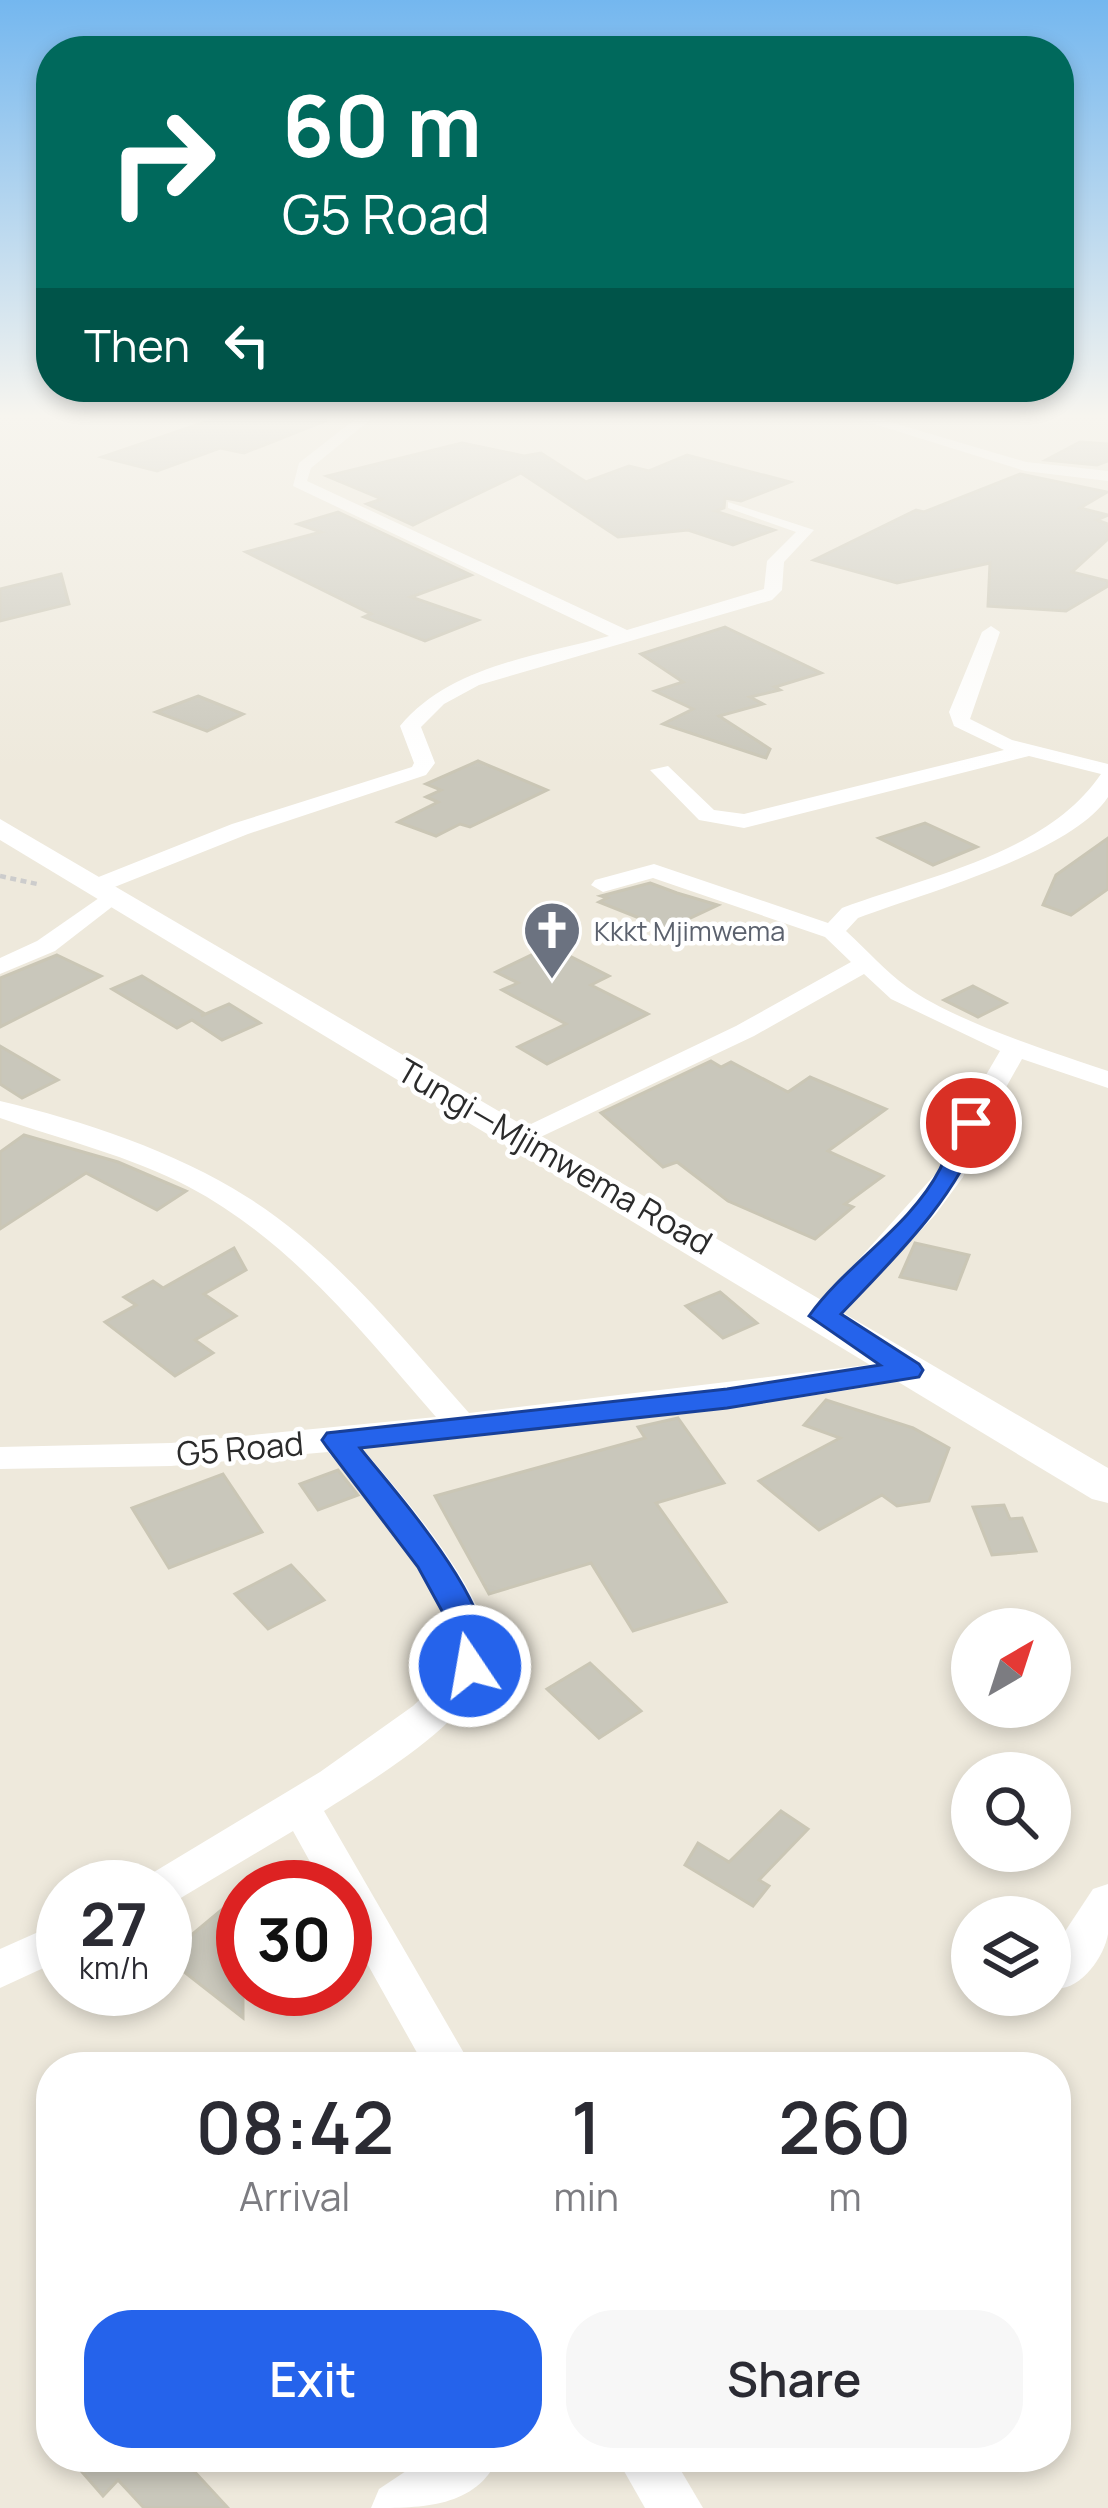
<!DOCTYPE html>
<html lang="en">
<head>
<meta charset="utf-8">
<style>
	:root { --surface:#fff; --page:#f7f7f7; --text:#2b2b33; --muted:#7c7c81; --accent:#2563eb }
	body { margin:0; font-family:Manrope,sans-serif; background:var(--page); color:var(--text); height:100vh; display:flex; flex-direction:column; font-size:45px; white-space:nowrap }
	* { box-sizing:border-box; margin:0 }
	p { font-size:39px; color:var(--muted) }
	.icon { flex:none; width:66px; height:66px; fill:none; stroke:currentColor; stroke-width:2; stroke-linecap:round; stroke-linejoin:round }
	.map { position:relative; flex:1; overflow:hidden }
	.drawer { position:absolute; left:36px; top:2052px; width:1035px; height:420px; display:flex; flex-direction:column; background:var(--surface); border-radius:48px; box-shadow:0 6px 18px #0003 }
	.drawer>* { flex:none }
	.hud { position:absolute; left:36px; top:36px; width:1038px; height:366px; border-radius:48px; box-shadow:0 6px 18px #0003; background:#00695c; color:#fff; overflow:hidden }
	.needle { width:78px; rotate:39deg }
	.buttons { position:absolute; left:951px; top:1608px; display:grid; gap:24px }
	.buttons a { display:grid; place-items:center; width:120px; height:120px; border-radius:50%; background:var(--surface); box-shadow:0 6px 18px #0003; font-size:60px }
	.speed { position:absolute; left:36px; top:1860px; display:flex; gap:24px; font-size:60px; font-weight:700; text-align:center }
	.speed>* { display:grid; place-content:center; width:156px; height:156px; border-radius:50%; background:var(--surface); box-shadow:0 6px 18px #0003; line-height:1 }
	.speed small { font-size:30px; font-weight:400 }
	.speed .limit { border:18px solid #d22; background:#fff; color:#111 }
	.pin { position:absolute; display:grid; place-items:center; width:102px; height:102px; color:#fff; margin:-51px; border:6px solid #fff; border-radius:50%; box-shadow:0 3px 12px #0007 }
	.me { position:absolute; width:132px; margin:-66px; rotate:348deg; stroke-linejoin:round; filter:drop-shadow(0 0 9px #0008) }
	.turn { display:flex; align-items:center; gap:42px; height:252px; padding:0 48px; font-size:54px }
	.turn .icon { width:156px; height:156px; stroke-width:2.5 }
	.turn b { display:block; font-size:84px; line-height:102px }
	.then { display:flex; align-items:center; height:114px; padding:0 48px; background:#0003; gap:24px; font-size:45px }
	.eta { display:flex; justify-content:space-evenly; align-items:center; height:204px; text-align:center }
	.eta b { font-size:72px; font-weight:600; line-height:84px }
	.action { display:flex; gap:24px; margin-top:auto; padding:24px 48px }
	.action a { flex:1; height:138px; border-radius:48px; background:var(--accent); color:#fff; font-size:48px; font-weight:600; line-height:138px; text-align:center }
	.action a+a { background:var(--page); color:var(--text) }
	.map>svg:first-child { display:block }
	.building { fill:#c9c7bb; stroke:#cac6b5; stroke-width:3 }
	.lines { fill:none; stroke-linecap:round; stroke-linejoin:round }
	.path { stroke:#ccc; stroke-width:4.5; stroke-dasharray:6 4.5; stroke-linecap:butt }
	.minor { fill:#fff; fill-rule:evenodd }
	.tertiary { fill:#fff; fill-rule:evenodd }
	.route { fill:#2563eb; stroke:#184099; stroke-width:3 }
	.labels { text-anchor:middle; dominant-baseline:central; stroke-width:9; stroke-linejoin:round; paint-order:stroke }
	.far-worship-label { font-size:27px; fill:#5b616d; stroke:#fff; text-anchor:start }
	.street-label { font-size:33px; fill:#2b2b2b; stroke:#fff }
</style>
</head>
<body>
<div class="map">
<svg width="1108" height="2508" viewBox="0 0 1108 2508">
	<rect width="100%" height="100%" fill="#eee9dc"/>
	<!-- building -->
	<g class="building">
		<polygon points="214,419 327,420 244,453 220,448 157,471 102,457"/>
		<polygon points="1080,442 1108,444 1108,461 1097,465 1046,460"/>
		<polygon points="462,443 524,456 541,453 586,482 629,466 649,471 687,455 790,482 741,501 725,498 724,508 715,511 774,530 733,545 688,530 618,537 521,473 413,525 367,504 382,499 327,476"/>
		<polygon points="1020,474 1107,492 1080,508 1108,515 1097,520 1108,524 1108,539 1072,572 1108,581 1108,586 1066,611 988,606 990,563 897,583 814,560 916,510 924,512"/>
		<polygon points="338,512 471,575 411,597 478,620 425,641 364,617 371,614 246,552 321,532 298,524"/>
		<polygon points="61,574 69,604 0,621 0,589"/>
		<polygon points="725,627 821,673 775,687 780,690 750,697 763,704 719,716 770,749 766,758 663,724 693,709 655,691 683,682 641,654"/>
		<polygon points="198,696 243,714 207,731 156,712"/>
		<polygon points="478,761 547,790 470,827 460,824 436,836 398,822 438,802 426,797 441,790 426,784"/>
		<polygon points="925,823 977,847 933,865 879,838"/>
		<polygon points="1108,838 1108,889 1071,915 1043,905 1056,875"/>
		<polygon points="650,883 677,893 718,905 667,929 599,902 607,898 601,896"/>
		<polygon points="550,946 609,976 591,985 648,1014 547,1064 518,1047 566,1024 502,990 518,983 496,972"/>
		<polygon points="57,955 101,976 0,1027 0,978"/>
		<polygon points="142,976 205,1014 201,1016 229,1004 260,1023 222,1040 192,1020 177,1028 112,989"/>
		<polygon points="973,986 1006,1003 978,1017 944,1000"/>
		<polygon points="0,1046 58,1080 22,1098 0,1084"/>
		<polygon points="711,1061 721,1067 731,1062 788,1092 810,1077 886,1109 828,1151 883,1176 845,1204 853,1207 815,1239 728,1201 677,1162 663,1167 601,1113"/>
		<polygon points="24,1135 118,1162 186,1191 157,1210 86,1173 0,1229 0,1152"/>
		<polygon points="915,1243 969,1255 956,1289 900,1277"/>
		<polygon points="234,1248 246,1270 204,1294 236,1316 195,1340 213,1353 175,1376 105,1322 136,1305 124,1297 153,1281 163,1288"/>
		<polygon points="720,1292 757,1323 723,1338 686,1306"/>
		<polygon points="826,1400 913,1428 949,1448 929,1501 897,1506 882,1495 819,1530 759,1481 840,1438 804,1425"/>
		<polygon points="678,1418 724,1483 656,1503 726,1602 633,1631 591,1563 489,1594 435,1496 645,1438 638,1427"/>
		<polygon points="338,1470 358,1495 318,1510 300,1484"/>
		<polygon points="223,1474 262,1532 169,1568 132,1508"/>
		<polygon points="1004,1505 1010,1519 1022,1518 1036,1551 992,1555 973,1507"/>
		<polygon points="291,1565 324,1600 268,1629 235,1594"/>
		<polygon points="590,1663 641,1711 599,1738 547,1689"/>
		<polygon points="781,1811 808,1829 759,1880 769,1886 753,1906 685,1865 698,1843 729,1862"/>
		<polygon points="243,1892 243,2018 165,1957"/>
		<polygon points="69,2457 181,2457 228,2508 144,2508 118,2480 103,2496"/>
	</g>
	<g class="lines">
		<!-- path -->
		<polyline class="path" points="0,876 37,884"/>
		<!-- minor -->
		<g class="minor">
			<path d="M355 419H371L311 468 307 481 627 630 764 589 767 561 796 532 728 508V502L814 530 784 562 782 590 772 600 479 685 444 704 421 727 435 763 426 775 248 834 102 892H86V882L232 824 412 767 414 763 400 726C450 666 537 656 609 636L293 486 299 463Z"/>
			<polygon points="858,419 880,419 1026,462 1108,471 1108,481 1025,471"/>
			<path d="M991 626 1000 632 970 719 1012 740 1108 764V797C1072 853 922 894 858 918L846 931C868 951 885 971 907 987 954 1021 1051 1052 1108 1071V1088L1022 1059 986 1123 963 1177 935 1215 835 1323 824 1326 808 1316 939 1170 958 1123 1000 1051 891 999 864 974 754 1036 530 1142 520 1144 506 1136 736 1026 851 962 825 937 653 878 603 892 591 885 595 880 654 864 828 923 842 908C927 876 1047 854 1101 774L1029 756 744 828 699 820 650 770 668 766 714 810 744 814 1004 750 954 726 949 712 982 632Z"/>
			<polygon points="109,891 117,893 117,903 55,951 0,974 0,958 37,941"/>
			<path d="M0 1101C83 1121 175 1151 247 1197 335 1252 401 1337 469 1413L908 1360 924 1370C907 1395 428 1440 362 1448 397 1489 505 1611 488 1666 470 1723 372 1780 324 1811L472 2067H425L345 1924V1887H324L293 1831 179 1899 165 1904V1887H143L149 1875 320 1772 413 1706 443 1677C479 1616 365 1497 328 1452L171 1466 0 1469V1447L171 1443 436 1417C362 1332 291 1241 189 1187 130 1156 63 1140 0 1118Z"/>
			<path d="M1108 1884C1108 1900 1108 1919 1108 1934 1104 1959 1076 1996 1050 1987V1954L1093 1889Z"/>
			<polygon points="63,1921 63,1959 0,1988 0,1949"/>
			<path d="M427 2457H499C476 2508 422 2508 371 2508L379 2489Z"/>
			<polygon points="616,2457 673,2457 703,2508 645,2508"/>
		</g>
		<!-- tertiary -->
		<polygon class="tertiary" points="0,819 1108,1468 1108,1503 1092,1499 0,840"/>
	</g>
	<!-- sky -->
	<linearGradient id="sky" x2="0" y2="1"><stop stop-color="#74b7ef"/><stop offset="0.54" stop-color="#f7f5ef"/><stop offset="1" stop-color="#f7f5ef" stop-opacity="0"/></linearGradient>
	<rect width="1108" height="770" fill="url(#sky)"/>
	<!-- route -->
	<path class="route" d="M971 1115 984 1123C954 1201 898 1254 841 1314L919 1364 923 1370 919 1377 727 1408 360 1448C393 1490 512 1620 482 1675H458L448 1622 418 1567 327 1447 322 1440 327 1433 727 1389 880 1365 809 1316C847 1263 910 1227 940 1169 949 1152 951 1121 971 1115Z"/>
	<!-- icons -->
	<defs>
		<g id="church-pin" transform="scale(3)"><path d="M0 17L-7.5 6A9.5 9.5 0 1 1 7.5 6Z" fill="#6b7280" stroke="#fff"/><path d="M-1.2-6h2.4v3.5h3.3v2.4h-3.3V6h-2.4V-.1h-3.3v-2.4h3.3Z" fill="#fff"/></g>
	</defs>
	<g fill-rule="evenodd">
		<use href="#church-pin" x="552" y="930"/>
	</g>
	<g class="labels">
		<!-- far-worship labels -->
		<g class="far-worship-label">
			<text x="594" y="930">Kkkt Mjimwema</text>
		</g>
		<!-- street labels -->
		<g class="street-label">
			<text transform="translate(555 1156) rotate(30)">Tungi—Mjimwema Road</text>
			<text transform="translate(240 1448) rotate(-5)">G5 Road</text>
		</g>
	</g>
</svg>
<div class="buttons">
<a><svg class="needle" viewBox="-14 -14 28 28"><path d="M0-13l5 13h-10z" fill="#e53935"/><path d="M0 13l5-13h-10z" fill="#7c7c81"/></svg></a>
<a><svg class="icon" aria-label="search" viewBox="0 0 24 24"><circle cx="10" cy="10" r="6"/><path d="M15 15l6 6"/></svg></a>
<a><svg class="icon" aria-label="layers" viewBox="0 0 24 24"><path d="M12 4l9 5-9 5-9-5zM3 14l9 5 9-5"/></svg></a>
</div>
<div class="speed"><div>27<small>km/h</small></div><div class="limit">30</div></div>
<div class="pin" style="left:971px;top:1123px;background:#d93025"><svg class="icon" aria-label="arrive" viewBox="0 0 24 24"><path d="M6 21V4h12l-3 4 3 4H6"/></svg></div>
<svg class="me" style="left:470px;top:1666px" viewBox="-20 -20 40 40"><circle r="17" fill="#2563eb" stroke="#fff" stroke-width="3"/><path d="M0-11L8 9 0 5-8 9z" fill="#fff"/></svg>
<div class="hud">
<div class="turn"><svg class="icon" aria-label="right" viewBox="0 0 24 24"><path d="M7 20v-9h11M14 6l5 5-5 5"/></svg><div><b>60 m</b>G5 Road</div></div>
<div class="then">Then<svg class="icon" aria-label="left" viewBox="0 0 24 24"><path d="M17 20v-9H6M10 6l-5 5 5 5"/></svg></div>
</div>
<section class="drawer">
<div class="eta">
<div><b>08:42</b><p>Arrival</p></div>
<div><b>1</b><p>min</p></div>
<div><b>260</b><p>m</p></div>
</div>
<div class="action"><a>Exit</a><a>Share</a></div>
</section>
</div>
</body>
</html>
